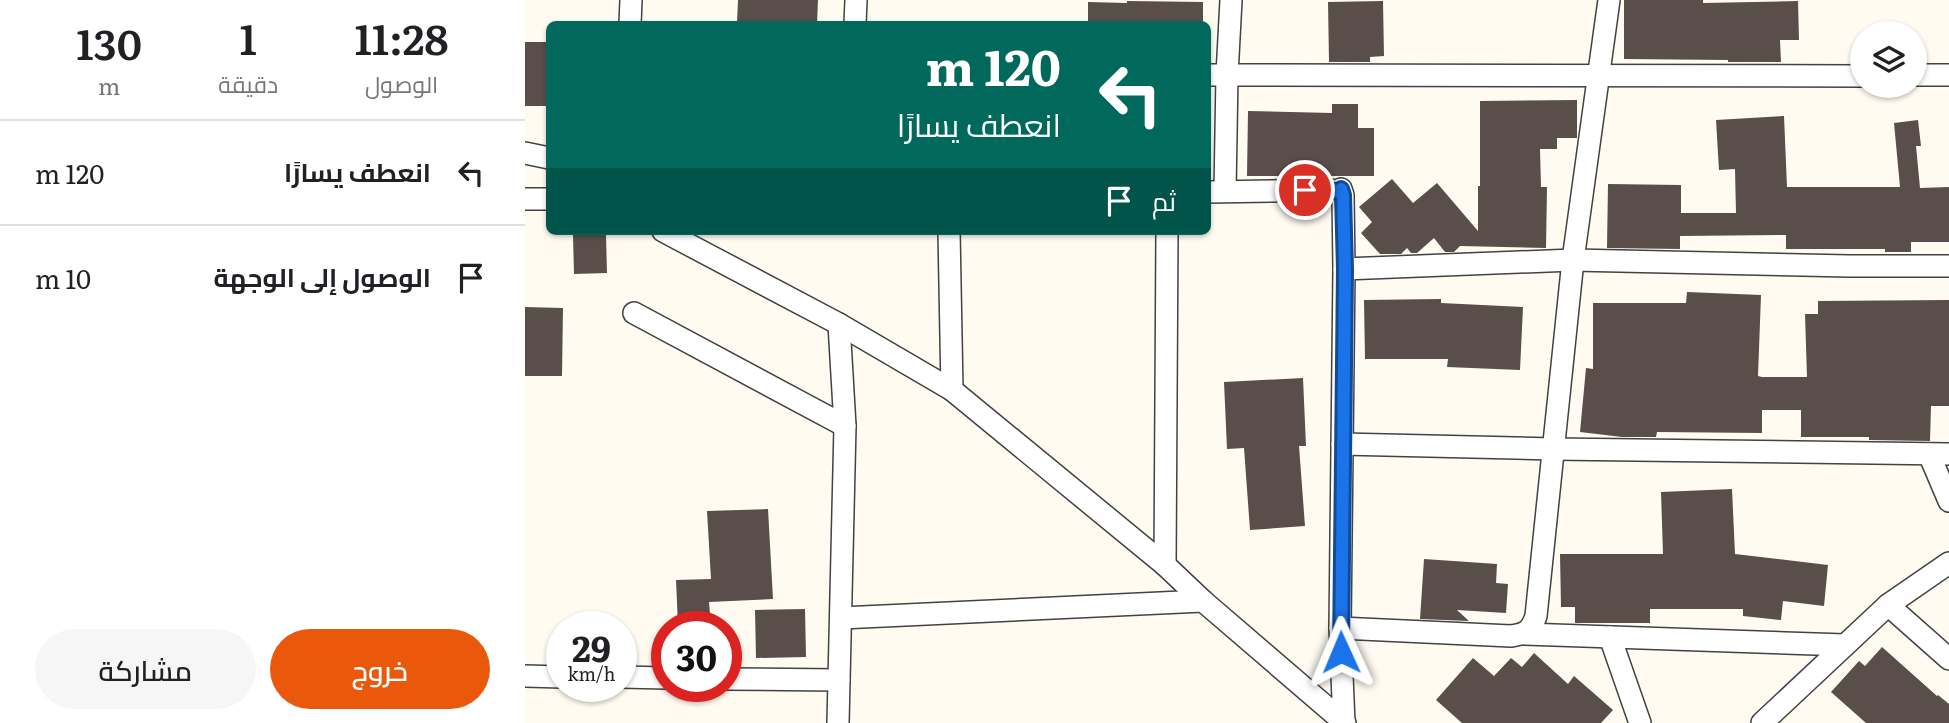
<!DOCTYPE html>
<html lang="ar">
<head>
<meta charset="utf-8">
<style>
	:root { --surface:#fff; --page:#f6f6f6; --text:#202124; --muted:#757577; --line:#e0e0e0; --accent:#ea580c }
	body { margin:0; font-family:Literata,Cairo,serif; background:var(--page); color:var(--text); direction:rtl; height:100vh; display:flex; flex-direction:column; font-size:26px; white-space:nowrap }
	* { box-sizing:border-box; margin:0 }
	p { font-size:23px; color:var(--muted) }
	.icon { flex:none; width:38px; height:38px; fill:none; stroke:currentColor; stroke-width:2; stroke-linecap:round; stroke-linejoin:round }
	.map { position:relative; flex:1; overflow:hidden; direction:ltr }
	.details { display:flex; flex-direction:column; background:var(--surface); width:525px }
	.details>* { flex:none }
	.guide { position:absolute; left:21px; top:21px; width:665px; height:214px; border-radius:10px; box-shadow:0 2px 5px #0004; direction:rtl; background:#00695c; color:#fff; overflow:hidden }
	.tools { position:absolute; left:1325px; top:21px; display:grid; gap:14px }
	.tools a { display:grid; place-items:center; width:77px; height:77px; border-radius:50%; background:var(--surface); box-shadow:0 2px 5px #0004; font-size:35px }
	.speed { position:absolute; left:21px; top:611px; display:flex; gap:14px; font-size:35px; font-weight:700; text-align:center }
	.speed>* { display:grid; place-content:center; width:91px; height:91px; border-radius:50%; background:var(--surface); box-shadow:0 2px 5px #0004; line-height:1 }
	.speed small { font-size:18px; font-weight:400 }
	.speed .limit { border:10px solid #d22; background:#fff; color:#111 }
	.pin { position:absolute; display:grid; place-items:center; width:60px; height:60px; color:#fff; margin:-30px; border:4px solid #fff; border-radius:50%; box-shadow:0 2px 7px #0007 }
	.me { position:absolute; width:77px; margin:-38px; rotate:359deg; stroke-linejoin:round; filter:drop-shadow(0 0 5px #0008) }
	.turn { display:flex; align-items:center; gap:24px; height:147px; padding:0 35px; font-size:32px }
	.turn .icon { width:91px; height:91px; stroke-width:2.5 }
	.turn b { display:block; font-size:49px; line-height:60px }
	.then { display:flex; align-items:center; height:66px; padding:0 35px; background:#0003; gap:14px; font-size:26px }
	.eta { display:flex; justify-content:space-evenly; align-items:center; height:119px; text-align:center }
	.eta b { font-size:42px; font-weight:600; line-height:49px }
	.action { display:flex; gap:14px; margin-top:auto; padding:14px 35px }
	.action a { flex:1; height:80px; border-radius:42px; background:var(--accent); color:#fff; font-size:28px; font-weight:600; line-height:80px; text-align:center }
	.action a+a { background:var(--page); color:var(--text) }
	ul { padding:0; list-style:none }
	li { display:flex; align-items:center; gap:21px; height:105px; padding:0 35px; border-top:2px solid var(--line) }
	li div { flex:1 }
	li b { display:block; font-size:26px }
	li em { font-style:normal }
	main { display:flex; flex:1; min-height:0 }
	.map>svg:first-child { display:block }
	.building { fill:#594e4a }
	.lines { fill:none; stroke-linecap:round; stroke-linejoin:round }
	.minor-casing { stroke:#424242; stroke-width:24 }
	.minor { stroke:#fff; stroke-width:21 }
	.route-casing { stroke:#114b97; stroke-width:18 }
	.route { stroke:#1a73e8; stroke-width:12 }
</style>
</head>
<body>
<main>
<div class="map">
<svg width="1424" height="723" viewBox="0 0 1424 723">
	<rect width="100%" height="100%" fill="#fffbf1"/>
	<!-- building -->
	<g class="building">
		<polygon points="213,0 293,0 292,24 212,24"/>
		<polygon points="1099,0 1178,0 1178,3 1273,1 1274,40 1255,40 1256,62 1203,62 1203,60 1099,59"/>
		<polygon points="602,1 678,2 678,24 563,24 563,2 602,3"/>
		<polygon points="858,1 859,56 845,57 845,62 804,62 803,2"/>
		<rect x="0" y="42" width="24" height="64"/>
		<polygon points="1052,100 1052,138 1032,138 1032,149 1015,149 1016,187 1022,187 1021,248 935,246 929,252 920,252 909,238 892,253 886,253 882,248 876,254 855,254 836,233 847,222 834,207 867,179 888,203 912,183 953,231 953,186 955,186 955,101"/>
		<polygon points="807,104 833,104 833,128 849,128 849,176 722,176 723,111 807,113"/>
		<polygon points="1259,116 1262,187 1375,187 1369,123 1393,120 1396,146 1391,146 1395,188 1424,187 1424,242 1386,242 1386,252 1360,252 1360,249 1261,249 1261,235 1155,236 1155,249 1082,248 1083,184 1156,185 1156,213 1211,213 1210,169 1194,170 1191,120"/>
		<polygon points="81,234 82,273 49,274 48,235"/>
		<polygon points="1162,292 1236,295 1233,376 1237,377 1282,377 1280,314 1293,314 1293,301 1424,300 1424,406 1406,406 1405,441 1344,440 1344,437 1276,437 1276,410 1237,410 1237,433 1132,432 1131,437 1097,437 1055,432 1061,368 1068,369 1068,303 1161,303"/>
		<polygon points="916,299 916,303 998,307 995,370 922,367 923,359 840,359 839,300"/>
		<polygon points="0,307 38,308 37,376 0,376"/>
		<polygon points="778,378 781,446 774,446 780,526 725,530 719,448 702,449 699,382"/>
		<polygon points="1207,489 1210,554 1303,565 1299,606 1258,601 1256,620 1218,616 1218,609 1125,609 1125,623 1050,623 1050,607 1036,607 1035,554 1138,554 1136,492"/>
		<polygon points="243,509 248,599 184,602 186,626 153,626 151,580 186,579 182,511"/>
		<polygon points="899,559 972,564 971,583 983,584 981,613 932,610 944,621 895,619"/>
		<polygon points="280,609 281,657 231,658 230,610"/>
		<polygon points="1357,647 1412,696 1413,695 1424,704 1424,723 1341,723 1306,692 1334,661 1340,666"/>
		<polygon points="1009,653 1043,684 1049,676 1088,710 1076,723 937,723 911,700 948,658 969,676 986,658 997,667"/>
	</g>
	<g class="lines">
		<!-- minor casing -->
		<g class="minor-casing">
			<g id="minor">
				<polyline points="105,24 106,0"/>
				<polyline points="330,24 331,0"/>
				<polyline points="682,75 1337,76"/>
				<polyline points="1390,75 1424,75"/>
				<polyline points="0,153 24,158"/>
				<polyline points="700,191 702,75 706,0"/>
				<polyline points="682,192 806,190 813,192 816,189 818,195 819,269 815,628 819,723"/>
				<polyline points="0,199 24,199"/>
				<polyline points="138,231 314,324 427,390 640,565 678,601 820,723"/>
				<polyline points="424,231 427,390"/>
				<polyline points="819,269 1048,260 1324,266 1424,266"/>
				<polyline points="109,313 320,426"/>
				<polyline points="817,444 1028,449 1424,454"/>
				<polyline points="1404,454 1424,501"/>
				<polyline points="640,565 642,231"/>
				<polyline points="1363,605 1424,659"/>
				<polyline points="316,618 678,601"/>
				<path d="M815 628 986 636C1001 634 1006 631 1011 616L1048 260 1084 0"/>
				<polyline points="1000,634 1320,645"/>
				<polyline points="1085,637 1115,723"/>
				<polyline points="0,676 37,677"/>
				<polyline points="96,677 142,678"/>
				<polyline points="201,679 314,680"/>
				<polyline points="313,723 320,426 314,324"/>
				<polyline points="1237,723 1363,605 1424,563"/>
			</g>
		</g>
		<!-- minor -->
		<use href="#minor" class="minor"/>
	</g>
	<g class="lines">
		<!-- route casing -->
		<g class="route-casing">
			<polyline id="route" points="780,190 806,190 813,192 816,189 818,195 820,269 816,652"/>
		</g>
		<!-- route -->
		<use href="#route" class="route"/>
	</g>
</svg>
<div class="tools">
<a><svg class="icon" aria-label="layers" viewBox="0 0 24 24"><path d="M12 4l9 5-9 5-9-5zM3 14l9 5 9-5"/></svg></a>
</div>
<div class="speed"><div>29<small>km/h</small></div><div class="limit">30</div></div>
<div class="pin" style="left:780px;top:190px;background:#d93025"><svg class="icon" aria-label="arrive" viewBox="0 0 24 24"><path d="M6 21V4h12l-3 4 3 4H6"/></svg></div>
<svg class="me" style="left:816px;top:652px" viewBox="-20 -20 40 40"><path d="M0-17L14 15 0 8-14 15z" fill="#1a73e8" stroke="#fff" stroke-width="4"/></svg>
<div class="guide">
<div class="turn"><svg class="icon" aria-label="left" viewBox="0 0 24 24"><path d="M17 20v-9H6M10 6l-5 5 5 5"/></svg><div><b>120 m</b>انعطف يسارًا</div></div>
<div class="then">ثم<svg class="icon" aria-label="arrive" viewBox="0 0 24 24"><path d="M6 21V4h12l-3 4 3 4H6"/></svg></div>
</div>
</div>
<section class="details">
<div class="eta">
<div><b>11:28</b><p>الوصول</p></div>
<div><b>1</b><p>دقيقة</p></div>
<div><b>130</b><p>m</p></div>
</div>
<ul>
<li><svg class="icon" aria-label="left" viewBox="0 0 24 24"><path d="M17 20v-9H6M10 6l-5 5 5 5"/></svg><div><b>انعطف يسارًا</b></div><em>120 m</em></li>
<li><svg class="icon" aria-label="arrive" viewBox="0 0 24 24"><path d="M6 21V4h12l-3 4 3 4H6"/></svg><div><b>الوصول إلى الوجهة</b></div><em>10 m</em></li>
</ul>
<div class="action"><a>خروج</a><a>مشاركة</a></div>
</section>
</main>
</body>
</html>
